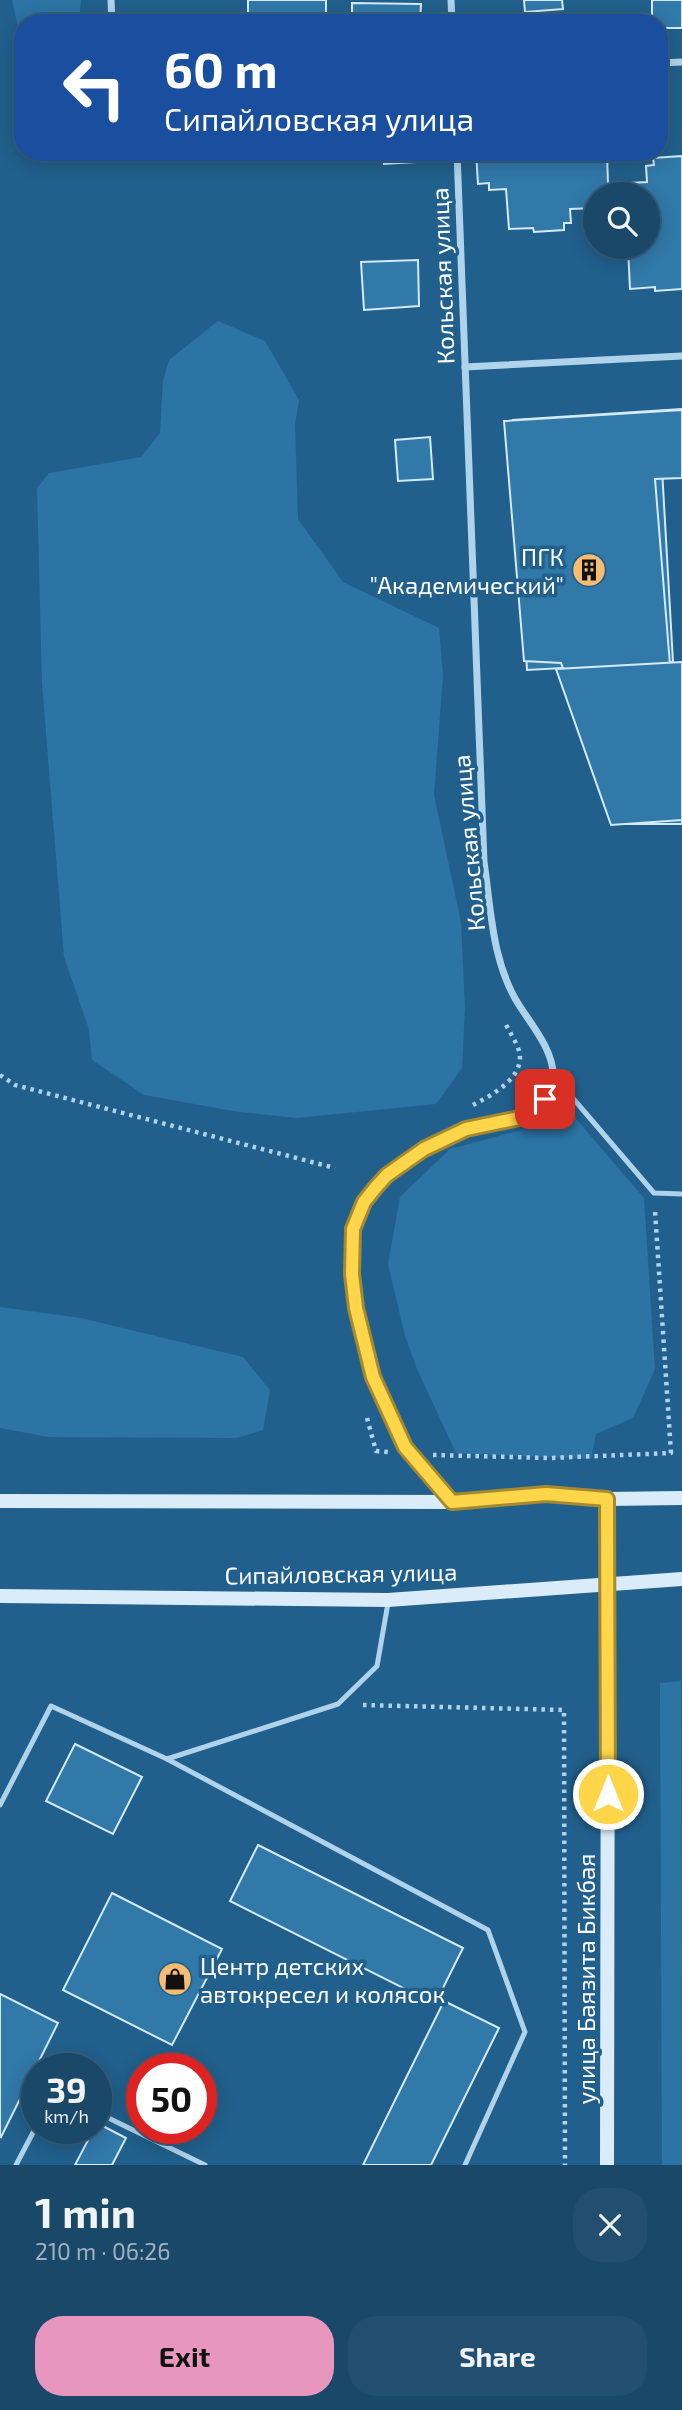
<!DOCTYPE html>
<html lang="en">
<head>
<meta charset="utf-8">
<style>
	:root { --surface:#194869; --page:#224f6f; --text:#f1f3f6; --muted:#9fb2c0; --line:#37607d; --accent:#e797bd }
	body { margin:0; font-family:"Exo 2",sans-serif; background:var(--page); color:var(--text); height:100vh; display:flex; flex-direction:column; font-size:26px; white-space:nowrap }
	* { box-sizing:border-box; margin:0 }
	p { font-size:23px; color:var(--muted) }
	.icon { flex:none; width:38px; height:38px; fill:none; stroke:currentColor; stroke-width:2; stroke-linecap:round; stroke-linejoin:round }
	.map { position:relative; height:2165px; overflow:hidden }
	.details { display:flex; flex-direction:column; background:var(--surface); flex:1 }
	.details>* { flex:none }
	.guide { position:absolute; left:14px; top:14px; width:654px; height:147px; border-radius:28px; box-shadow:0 4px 18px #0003,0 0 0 2px var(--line); background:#1a4fa0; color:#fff; overflow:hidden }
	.fabs { position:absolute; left:583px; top:182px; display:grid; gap:14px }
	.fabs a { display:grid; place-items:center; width:77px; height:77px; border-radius:50%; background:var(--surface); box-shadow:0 4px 18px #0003,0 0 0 2px var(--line); font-size:35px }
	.speed { position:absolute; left:21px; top:2053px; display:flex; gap:14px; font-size:35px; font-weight:700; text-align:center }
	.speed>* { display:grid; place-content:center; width:91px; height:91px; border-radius:50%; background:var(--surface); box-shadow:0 4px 18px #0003,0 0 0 2px var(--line); line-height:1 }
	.speed small { font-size:18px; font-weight:400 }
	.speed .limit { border:10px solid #d22; background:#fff; color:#111 }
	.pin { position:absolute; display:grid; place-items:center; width:60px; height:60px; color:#fff; margin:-30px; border-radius:14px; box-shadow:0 4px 10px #0006 }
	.me { position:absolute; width:77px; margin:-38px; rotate:0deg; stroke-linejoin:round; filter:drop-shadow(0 0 5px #0008) }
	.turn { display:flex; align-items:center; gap:24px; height:147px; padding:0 35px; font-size:32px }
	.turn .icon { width:91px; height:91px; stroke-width:2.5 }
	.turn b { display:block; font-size:49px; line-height:60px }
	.round { display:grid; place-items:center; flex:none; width:74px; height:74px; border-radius:28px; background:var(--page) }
	.headline { display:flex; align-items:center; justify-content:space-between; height:119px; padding:0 35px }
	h1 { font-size:42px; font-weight:700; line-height:52px }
	.primary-button { display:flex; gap:14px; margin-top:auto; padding:14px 35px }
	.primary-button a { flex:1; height:80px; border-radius:28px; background:var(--accent); color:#111; font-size:28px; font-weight:700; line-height:80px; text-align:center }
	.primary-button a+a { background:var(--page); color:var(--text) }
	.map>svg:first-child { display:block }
	.green { fill:#2b74a4 }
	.building { fill:#3179a9; stroke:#d4eaf8; stroke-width:2 }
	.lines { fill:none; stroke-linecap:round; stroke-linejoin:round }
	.path { stroke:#afd3eb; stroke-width:4.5; stroke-dasharray:3.5 5; stroke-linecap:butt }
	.lane { stroke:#afd3eb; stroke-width:5 }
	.street { stroke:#afd3eb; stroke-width:7 }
	.secondary { stroke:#daecf9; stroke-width:14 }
	.route-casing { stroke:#a68a30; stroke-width:18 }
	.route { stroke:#ffd54a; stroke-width:12 }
	.labels { text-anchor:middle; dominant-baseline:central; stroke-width:7; stroke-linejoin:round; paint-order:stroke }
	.street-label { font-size:24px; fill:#fff; stroke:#21608c }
	.poi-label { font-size:24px; fill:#fff; stroke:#21608c; text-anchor:end }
</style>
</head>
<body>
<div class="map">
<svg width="682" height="2165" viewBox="0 0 682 2165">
	<rect width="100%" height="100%" fill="#21608c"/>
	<!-- green -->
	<g class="green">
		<polygon points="12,0 81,0 79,23 23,23 23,50"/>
		<polygon points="218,321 265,341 299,400 295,424 298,519 343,582 439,628 443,676 434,795 461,922 465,1008 462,1068 436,1104 297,1118 239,1112 144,1095 92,1060 89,1029 64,957 42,683 37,488 49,473 141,457 160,433 163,381 169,360"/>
		<polygon points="559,1099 644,1198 655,1369 633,1418 596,1434 591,1459 456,1453 417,1369 405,1336 388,1264 400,1197 450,1149 518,1131 546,1119"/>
		<polygon points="0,1307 81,1318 243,1357 270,1390 263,1430 237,1438 48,1437 0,1428"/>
		<polygon points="681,1681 682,2165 662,2165 660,1683"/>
	</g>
	<!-- building -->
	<g class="building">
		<rect x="248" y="0" width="78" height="23"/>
		<polygon points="524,0 562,0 563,9 525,12"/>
		<polygon points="652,0 682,0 682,28 660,28 660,23 652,23"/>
		<polygon points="352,3 421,4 420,23 352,23"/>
		<polygon points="143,152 173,152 173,153 145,160"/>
		<polygon points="383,152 414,152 415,162 384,164"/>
		<polygon points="476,152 607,153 608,184 647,182 646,166 654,165 653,158 682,156 682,289 655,291 655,287 630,289 628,248 611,249 611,247 648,247 648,194 595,194 595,208 570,209 571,223 564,223 564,230 534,232 533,228 509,229 506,189 489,190 489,183 478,184"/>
		<polygon points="418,260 419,306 364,310 361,262"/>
		<polygon points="682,409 682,468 662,469 673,662 527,670 513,420"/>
		<polygon points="682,410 682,478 655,479 670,665 682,664 682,824 621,824 561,663 524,661 504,421"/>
		<polygon points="430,437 433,479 398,481 395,440"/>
		<polygon points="682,662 682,820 611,825 556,669"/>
		<polygon points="75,1744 142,1777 113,1834 46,1801"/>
		<polygon points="258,1845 463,1948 435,2004 230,1901"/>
		<polygon points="112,1893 222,1949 172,2045 63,1990"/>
		<polygon points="0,1994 58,2023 1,2137 0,2136"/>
		<polygon points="444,2001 499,2028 431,2165 363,2165"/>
		<polygon points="97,2123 126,2138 112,2165 75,2165"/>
	</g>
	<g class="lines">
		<!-- path -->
		<g class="path">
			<polyline points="0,1075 15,1085 335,1168"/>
			<path d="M473 1105C492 1095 526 1077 519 1051 516 1041 509 1031 504 1021"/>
			<polyline points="367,1418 376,1451 389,1452"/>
			<polyline points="433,1455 549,1458 671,1453 655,1211"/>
			<polyline points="363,1705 564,1710 565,2165"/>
		</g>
		<!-- lane -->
		<g class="lane">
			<polyline points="553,1075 654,1193 682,1194"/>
			<polyline points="388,1603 377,1666 338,1704 167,1759 488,1930 525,2032 465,2165"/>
			<polyline points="0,1805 51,1706 167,1759"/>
			<polyline points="96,2112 205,2165"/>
			<polyline points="16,2165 37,2125"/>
		</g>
		<!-- street -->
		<g class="street">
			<polyline points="111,0 112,23"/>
			<polyline points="451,0 452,23"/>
			<polyline points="660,63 682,62"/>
			<polyline points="465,367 682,356"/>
			<path d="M451 1501C437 1485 418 1468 407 1449 372 1393 344 1297 353 1231 356 1209 372 1187 389 1174 418 1150 451 1132 487 1123 500 1119 517 1123 529 1116 541 1109 552 1089 553 1076 554 1051 531 1024 519 1005 492 963 491 909 484 862L457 152"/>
		</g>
		<!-- secondary -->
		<g class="secondary">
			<polyline points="607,1499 608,1585 607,2165"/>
			<polyline points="0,1501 452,1502 546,1494 607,1499 682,1498"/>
			<polyline points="0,1596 388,1600 682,1579"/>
		</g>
	</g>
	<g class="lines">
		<!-- route casing -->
		<g class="route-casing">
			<polyline id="route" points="545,1099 529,1116 466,1129 424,1149 387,1175 376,1187 364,1202 353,1229 352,1274 356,1308 373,1377 405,1447 452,1502 546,1494 607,1499 608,1794"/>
		</g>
		<!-- route -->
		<use href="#route" class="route"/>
	</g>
	<!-- icons -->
	<defs>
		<g id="building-disc" transform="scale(1.75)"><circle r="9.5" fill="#f8bc70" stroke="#21608c"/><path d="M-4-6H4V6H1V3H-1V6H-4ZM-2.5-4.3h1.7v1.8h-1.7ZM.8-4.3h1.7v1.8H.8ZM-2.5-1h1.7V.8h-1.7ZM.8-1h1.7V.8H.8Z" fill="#111"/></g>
		<g id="shop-disc" transform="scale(1.75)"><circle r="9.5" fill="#f8bc70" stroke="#21608c"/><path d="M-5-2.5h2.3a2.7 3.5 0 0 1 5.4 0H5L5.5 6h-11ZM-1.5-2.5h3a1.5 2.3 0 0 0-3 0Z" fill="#111"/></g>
	</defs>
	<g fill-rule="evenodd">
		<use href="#building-disc" x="589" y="570"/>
		<use href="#shop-disc" x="175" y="1979"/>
	</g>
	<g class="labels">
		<!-- street labels -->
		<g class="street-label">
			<text transform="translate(442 276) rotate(-92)">Кольская улица</text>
			<text transform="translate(468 843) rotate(-95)">Кольская улица</text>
			<text transform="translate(341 1573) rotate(-1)">Сипайловская улица</text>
			<text transform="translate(585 1979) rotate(-90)">улица Баязита Бикбая</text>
		</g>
		<!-- poi labels -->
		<g class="poi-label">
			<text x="564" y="556">ПГК<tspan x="564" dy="28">"Академический"</tspan></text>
			<text x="200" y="1965" text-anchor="start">Центр детских<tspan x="200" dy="28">автокресел и колясок</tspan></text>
		</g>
	</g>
</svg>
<div class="fabs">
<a><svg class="icon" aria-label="search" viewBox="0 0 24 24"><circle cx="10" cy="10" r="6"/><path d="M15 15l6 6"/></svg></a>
</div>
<div class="speed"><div>39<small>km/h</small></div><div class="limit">50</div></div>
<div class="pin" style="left:545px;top:1099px;background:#d93025"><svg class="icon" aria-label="arrive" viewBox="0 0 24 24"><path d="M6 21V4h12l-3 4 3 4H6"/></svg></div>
<svg class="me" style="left:608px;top:1794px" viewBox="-20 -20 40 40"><circle r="17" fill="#ffd54a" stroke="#fff" stroke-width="3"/><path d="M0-11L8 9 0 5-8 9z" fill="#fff"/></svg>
<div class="guide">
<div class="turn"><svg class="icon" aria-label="left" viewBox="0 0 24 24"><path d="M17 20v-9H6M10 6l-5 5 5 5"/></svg><div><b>60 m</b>Сипайловская улица</div></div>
</div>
</div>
<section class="details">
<div class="headline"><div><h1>1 min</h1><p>210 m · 06:26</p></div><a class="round"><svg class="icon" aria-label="close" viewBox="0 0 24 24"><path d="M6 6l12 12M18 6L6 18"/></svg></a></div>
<div class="primary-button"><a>Exit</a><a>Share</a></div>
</section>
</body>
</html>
